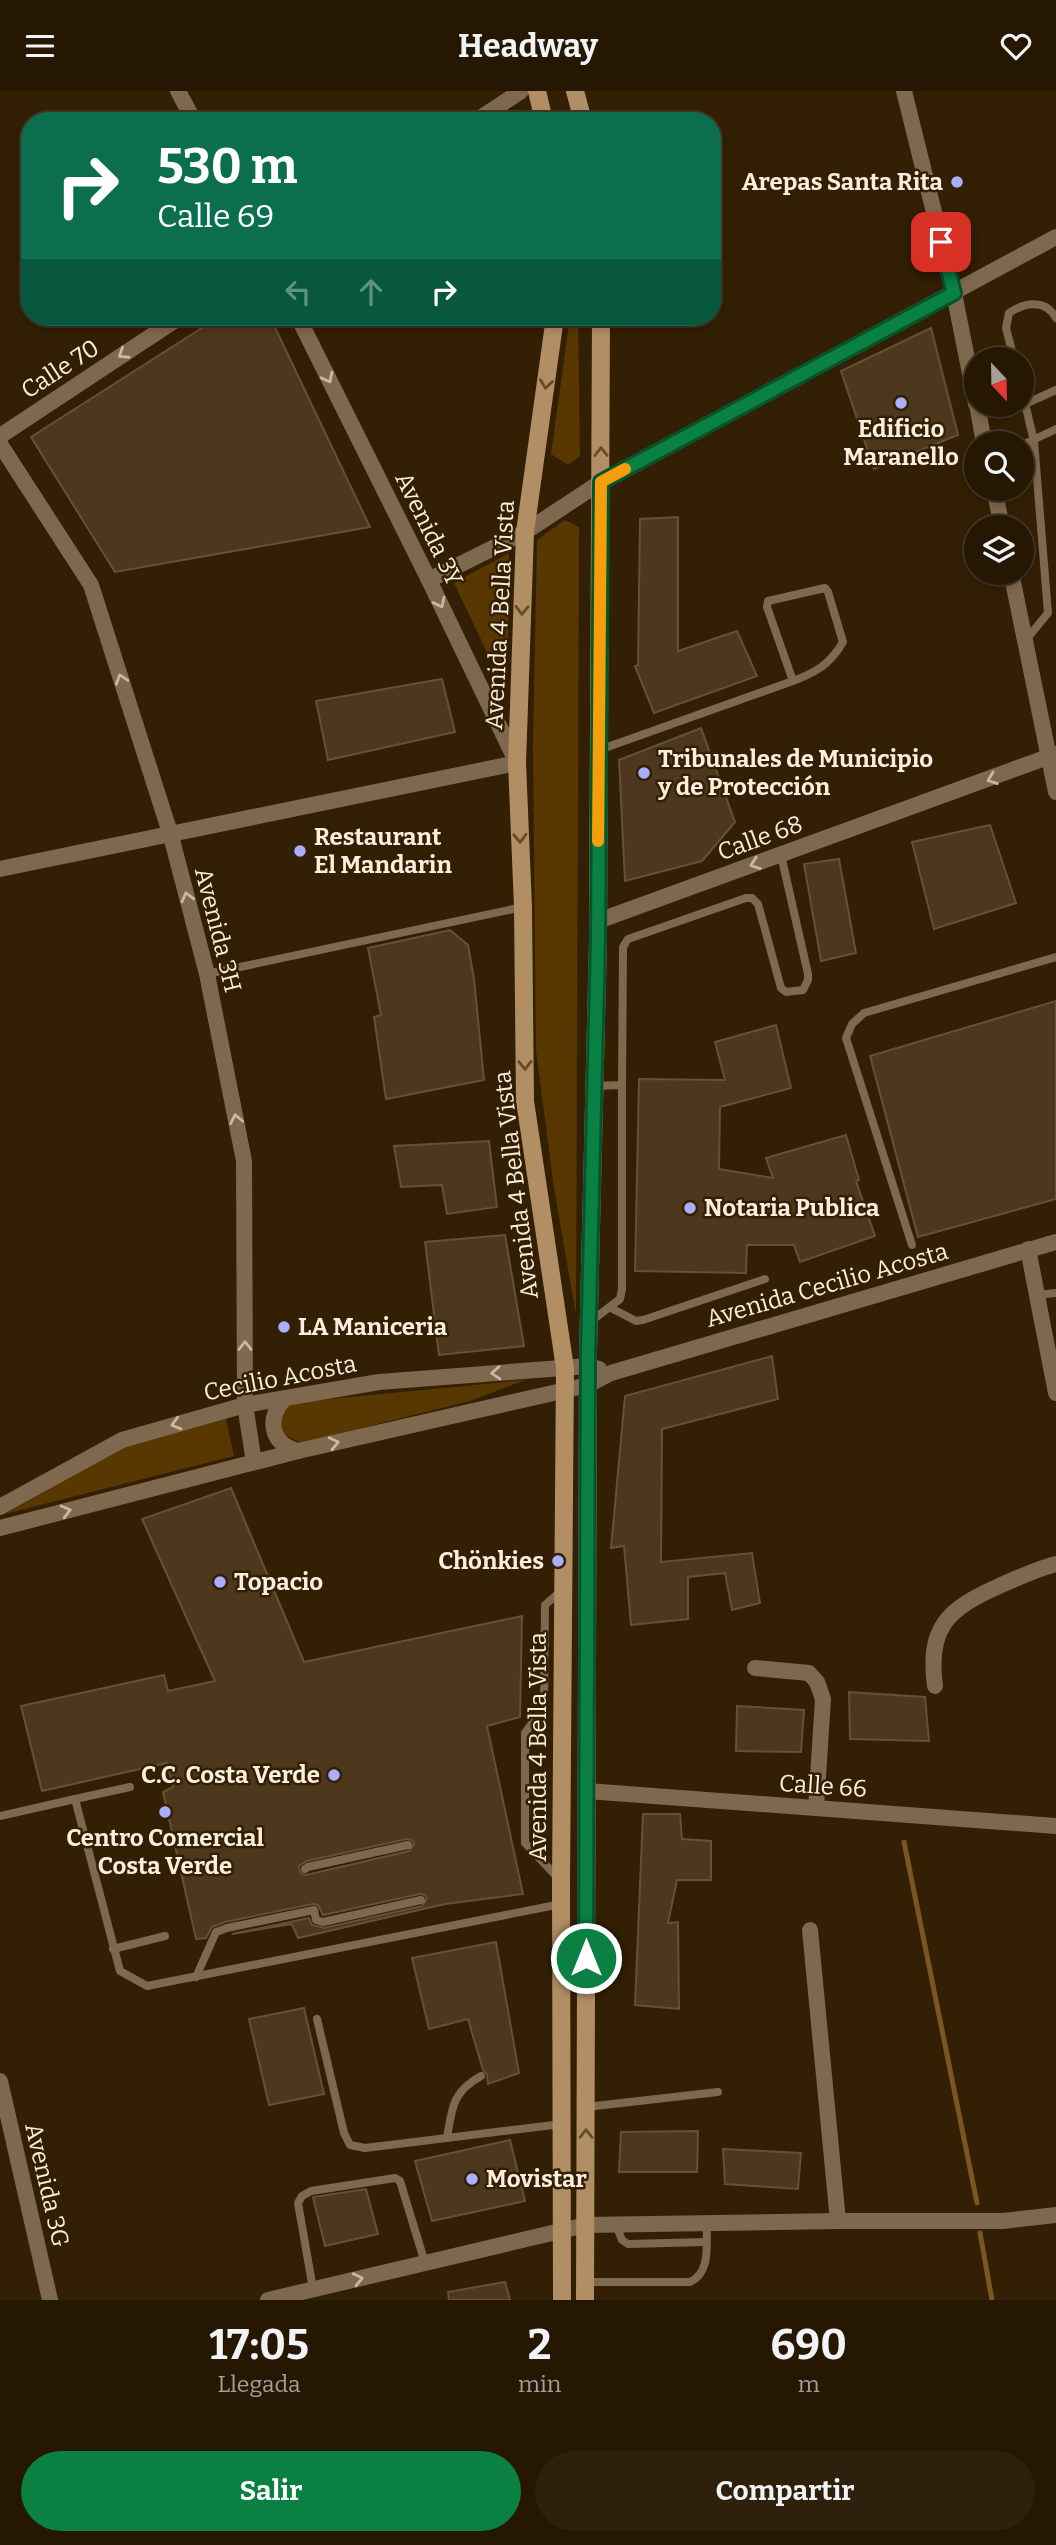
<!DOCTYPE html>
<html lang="es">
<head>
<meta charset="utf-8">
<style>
	:root { --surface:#261703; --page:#2e200d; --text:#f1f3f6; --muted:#a49f9a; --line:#423625; --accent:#0b8043 }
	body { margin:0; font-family:Bitter,serif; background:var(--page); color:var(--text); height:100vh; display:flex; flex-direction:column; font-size:26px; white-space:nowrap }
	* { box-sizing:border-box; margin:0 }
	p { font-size:23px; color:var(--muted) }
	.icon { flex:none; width:38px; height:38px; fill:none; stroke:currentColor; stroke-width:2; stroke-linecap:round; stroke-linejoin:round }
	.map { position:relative; height:2209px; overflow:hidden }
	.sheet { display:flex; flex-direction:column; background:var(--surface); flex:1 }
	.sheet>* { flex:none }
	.banner { position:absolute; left:21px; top:21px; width:700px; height:214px; border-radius:28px; box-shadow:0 4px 10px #0003,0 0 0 2px var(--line); background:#0b6e4f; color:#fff; overflow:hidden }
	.needle { width:46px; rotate:158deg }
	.controls { position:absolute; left:964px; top:256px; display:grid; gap:14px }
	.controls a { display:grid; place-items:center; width:70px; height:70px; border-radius:50%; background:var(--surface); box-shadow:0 4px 10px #0003,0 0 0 2px var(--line); font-size:35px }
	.pin { position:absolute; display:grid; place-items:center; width:60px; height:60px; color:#fff; margin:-30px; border-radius:14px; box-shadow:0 4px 10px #0006 }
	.me { position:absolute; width:77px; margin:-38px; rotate:0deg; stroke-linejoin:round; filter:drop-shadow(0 0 5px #0008) }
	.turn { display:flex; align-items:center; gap:24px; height:147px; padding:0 21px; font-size:32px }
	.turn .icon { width:91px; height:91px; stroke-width:2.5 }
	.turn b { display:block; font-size:49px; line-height:60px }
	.lanes { display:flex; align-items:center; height:66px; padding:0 21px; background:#0003; justify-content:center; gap:35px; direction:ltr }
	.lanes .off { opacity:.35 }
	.eta { display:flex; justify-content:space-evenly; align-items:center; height:119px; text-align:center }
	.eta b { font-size:42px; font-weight:700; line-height:49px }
	.cta { display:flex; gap:14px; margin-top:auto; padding:14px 21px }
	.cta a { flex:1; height:80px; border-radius:42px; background:var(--accent); color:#fff; font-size:28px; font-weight:700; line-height:80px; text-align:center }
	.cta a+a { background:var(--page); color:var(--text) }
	header { display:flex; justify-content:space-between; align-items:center; height:91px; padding:0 21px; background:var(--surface); font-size:32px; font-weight:700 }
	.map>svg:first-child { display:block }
	.green { fill:#583701 }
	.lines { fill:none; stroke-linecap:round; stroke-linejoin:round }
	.stream { stroke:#7c5521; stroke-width:5 }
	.building { fill:#4d381e; stroke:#675136; stroke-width:2; fill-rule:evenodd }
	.lane { stroke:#7e684e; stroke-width:8 }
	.street { stroke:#7e684e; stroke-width:16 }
	.secondary { stroke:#b28e64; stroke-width:18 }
	.oneway { stroke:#c9b8a4 }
	.oneway2 { stroke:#654b2a }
	.route-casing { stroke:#07532c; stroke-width:18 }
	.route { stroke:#0b8043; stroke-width:12 }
	.slow { stroke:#f59e0b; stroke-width:12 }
	.poi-dot { fill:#abaffb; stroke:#321f04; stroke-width:2.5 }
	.labels { text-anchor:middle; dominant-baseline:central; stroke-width:5; stroke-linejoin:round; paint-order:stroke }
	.poi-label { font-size:24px; font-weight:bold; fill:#fbeede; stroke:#321f04; text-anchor:start }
	.street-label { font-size:24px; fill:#fbeede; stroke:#321f04 }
</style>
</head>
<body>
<header><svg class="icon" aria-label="menu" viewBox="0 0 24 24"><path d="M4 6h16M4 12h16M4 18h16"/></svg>Headway<svg class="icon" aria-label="heart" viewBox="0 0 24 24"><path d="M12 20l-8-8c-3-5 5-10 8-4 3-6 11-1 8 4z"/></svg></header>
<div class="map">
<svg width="1056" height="2209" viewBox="0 0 1056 2209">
	<rect width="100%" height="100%" fill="#321f04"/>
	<!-- green -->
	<g class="green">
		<polygon points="570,226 578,226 580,365 568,374 551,363"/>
		<polygon points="565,429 579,436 576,1224 554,1097 536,960 533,652 537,449"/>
		<polygon points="509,462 508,570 494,576 454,492"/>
		<polygon points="525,1289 470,1310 301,1352 282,1342 280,1328 289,1312"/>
		<polygon points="226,1328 234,1365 5,1423 125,1356"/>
	</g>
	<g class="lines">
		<!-- stream -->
		<g class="stream">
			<polyline points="904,1751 977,2112"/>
			<polyline points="980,2142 992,2209"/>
		</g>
	</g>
	<!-- building -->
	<g class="building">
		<polygon points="219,226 270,226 370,436 115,481 31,346"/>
		<polygon points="931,237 958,344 874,378 841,280"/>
		<polygon points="678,426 678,560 737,540 757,585 654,622 635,575 638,574 640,428"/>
		<polygon points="442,588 455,641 328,669 316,610"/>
		<polygon points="701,637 735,731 702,770 625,790 619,669"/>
		<polygon points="990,734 1016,812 934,838 912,751"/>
		<polygon points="839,768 856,862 821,870 804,773"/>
		<polygon points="450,839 468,854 474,888 484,989 386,1008 374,926 381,924 368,857"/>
		<polygon points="1056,910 1056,1108 918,1146 870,965"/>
		<polygon points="776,934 791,997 720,1016 719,1078 773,1087 766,1067 846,1044 859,1089 856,1090 875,1145 800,1171 794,1154 747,1154 746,1182 635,1180 639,988 725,989 715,951"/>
		<polygon points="489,1050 497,1116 447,1123 442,1094 401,1096 394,1055"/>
		<polygon points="505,1144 524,1255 439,1264 425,1151"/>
		<polygon points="772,1265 778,1308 662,1338 661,1471 752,1462 760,1512 732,1519 725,1482 688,1486 688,1528 631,1534 624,1455 611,1457 625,1305"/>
		<path d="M231 1397 304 1571 522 1525 520 1626 487 1635 523 1803 445 1813 298 1847 292 1833 232 1843 309 1827 312 1834 324 1837 422 1815 427 1808 425 1804 420 1803 323 1824 318 1814 313 1813 225 1831 212 1836 206 1847 196 1848 163 1701 173 1696 167 1672 42 1700 21 1615 164 1584 168 1600 215 1590 142 1428ZM407 1748 412 1749 414 1753 409 1760 306 1784 302 1783 299 1779V1775L307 1770Z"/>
		<polygon points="849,1601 925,1606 929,1650 850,1648"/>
		<polygon points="737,1615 804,1619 801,1661 736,1660"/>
		<polygon points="643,1723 680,1723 682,1748 711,1750 711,1789 677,1789 668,1832 678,1831 679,1918 635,1914"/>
		<polygon points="496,1851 519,1982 488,1993 487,1984 483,1979 468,1928 429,1938 412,1867"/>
		<polygon points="304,1917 324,2003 269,2014 249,1928"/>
		<polygon points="698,2040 697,2081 619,2081 621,2041"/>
		<polygon points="510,2049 525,2110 432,2130 415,2070"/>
		<polygon points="723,2058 801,2062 798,2098 725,2093"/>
		<polygon points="366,2098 378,2143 325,2155 313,2106"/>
		<polygon points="505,2191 510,2209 449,2209 448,2201"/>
	</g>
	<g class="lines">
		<!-- lane -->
		<g class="lane">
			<path d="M1014 268 1006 237 1009 222C1025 211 1046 208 1056 227"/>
			<polyline points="1022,300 1034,350 1048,522 1025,550"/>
			<polyline points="1025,313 1056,299"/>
			<polyline points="1022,354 1056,338"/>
			<path d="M599 659 793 590C817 581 830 573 843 551L828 501 825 497 768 510 767 516 793 590"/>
			<polyline points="207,883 523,816"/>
			<polyline points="595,995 622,994 623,856 628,848 746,807 752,807 758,813 781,897 786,901 803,899 808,889 808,883 781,764"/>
			<polyline points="912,1154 846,947 852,933 864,922 1056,866"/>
			<polyline points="1037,1204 1056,1202"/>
			<polyline points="611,1217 636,1230 643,1229 765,1188"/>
			<polyline points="590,1231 620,1208 622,1198 622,994"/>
			<polyline points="75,1708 130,1696"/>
			<polyline points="0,1725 75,1708 120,1880 147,1895 561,1813"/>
			<polyline points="305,1778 308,1776 408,1754"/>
			<polyline points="558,1787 525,1752 525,1642 544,1615 545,1514 561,1500"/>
			<polyline points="113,1858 165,1845"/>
			<polyline points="196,1886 216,1841 227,1837 314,1819 316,1829 323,1831 421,1809"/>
			<polyline points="317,1928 344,2042 350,2054 365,2057 562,2033"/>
			<polyline points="586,2016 718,2001"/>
			<path d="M447 2047C452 2017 452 2001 481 1985"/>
			<polyline points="616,2134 622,2149 628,2153 706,2151"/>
			<path d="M586 2191H690C711 2182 706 2153 707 2133"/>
			<polyline points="313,2198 298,2112 302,2105 311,2100 395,2087 400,2090 425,2172"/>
		</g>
		<!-- street -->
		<g class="street">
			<polyline points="178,0 194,30"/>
			<polyline points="904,0 954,202 976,313"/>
			<polyline points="476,30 521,0"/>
			<polyline points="977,313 984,352"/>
			<polyline points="0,345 180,226"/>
			<polyline points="0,353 91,494 171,745 207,883 244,1070 245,1314 254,1371"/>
			<polyline points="994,397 1002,436"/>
			<polyline points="1011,481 1056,701"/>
			<polyline points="429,489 525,441 601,391 1056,146"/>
			<polyline points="0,778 517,672 429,489 298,226"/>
			<polyline points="598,830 1056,663"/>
			<polyline points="1028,1158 1056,1302"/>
			<path d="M285 1307C267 1327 269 1352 298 1360"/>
			<polyline points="0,1416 122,1349 245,1314 379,1291 588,1275 599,1278"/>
			<polyline points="0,1437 298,1360 588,1294 611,1282 1056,1151"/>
			<polyline points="755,1577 809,1582 817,1591 823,1608 816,1717"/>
			<path d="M935 1595C927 1536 948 1518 999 1495 1018 1487 1036 1478 1056 1473"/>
			<polyline points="587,1700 1056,1735"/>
			<polyline points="810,1839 838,2130"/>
			<polyline points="0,1990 50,2209"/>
			<polyline points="268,2209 586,2134 838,2130 1003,2130 1056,2124"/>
		</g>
		<!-- secondary -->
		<g class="secondary">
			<polyline points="537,0 544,30"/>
			<polyline points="575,0 583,30"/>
			<polyline points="555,226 525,441 517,672 523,816 525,1010 565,1277 561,1791 562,2209"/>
			<polyline points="585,2209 588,1262 598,849 601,226"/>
		</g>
	</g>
	<!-- one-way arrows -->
	<defs><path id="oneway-chevron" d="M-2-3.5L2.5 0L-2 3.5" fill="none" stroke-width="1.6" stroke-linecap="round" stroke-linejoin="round" transform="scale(1.75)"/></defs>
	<g class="oneway">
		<use href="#oneway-chevron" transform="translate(123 263) rotate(147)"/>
		<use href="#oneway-chevron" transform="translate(328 287) rotate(63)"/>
		<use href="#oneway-chevron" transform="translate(440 512) rotate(64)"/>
		<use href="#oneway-chevron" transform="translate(121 588) rotate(-108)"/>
		<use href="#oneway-chevron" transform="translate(992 688) rotate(160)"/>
		<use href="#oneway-chevron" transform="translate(755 773) rotate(160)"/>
		<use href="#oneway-chevron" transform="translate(187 806) rotate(-104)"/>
		<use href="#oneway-chevron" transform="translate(236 1028) rotate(-101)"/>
		<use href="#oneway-chevron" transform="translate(245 1255) rotate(-90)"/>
		<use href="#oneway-chevron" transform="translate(496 1282) rotate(176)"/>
		<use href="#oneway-chevron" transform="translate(176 1333) rotate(164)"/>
		<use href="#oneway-chevron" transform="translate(334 1352) rotate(-13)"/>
		<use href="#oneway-chevron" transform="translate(66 1420) rotate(-15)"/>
		<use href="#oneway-chevron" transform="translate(358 2188) rotate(-13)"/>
	</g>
	<g class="oneway2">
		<use href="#oneway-chevron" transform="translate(546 293) rotate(98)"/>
		<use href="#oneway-chevron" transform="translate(601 361) rotate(-90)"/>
		<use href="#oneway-chevron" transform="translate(522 519) rotate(92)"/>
		<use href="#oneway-chevron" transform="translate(520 747) rotate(88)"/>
		<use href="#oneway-chevron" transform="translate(525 974) rotate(89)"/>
		<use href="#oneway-chevron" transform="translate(586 2043) rotate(-90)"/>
	</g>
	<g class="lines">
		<!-- route casing -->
		<g class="route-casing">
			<polyline id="route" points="586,1867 588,1262 598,849 601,391 954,202 941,151"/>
		</g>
		<!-- route -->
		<use href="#route" class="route"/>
		<!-- slow -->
		<polyline class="slow" points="598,750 601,391 625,378"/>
	</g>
	<!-- markers -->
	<g class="poi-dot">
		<circle cx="957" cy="91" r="7"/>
		<circle cx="901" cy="312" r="7"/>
		<circle cx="644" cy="682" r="7"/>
		<circle cx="300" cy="760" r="7"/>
		<circle cx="690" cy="1117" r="7"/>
		<circle cx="284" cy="1236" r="7"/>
		<circle cx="558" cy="1470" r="7"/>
		<circle cx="220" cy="1491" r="7"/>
		<circle cx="334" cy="1684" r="7"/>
		<circle cx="165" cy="1721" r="7"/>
		<circle cx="472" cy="2088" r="7"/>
	</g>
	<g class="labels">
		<!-- poi labels -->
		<g class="poi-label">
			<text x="943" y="91" text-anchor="end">Arepas Santa Rita</text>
			<text x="901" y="338" text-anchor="middle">Edificio<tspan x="901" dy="28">Maranello</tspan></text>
			<text x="658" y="668">Tribunales de Municipio<tspan x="658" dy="28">y de Protección</tspan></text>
			<text x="314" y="746">Restaurant<tspan x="314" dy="28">El Mandarin</tspan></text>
			<text x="704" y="1117">Notaria Publica</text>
			<text x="298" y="1236">LA Maniceria</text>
			<text x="544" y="1470" text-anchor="end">Chönkies</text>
			<text x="234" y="1491">Topacio</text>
			<text x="320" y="1684" text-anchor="end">C.C. Costa Verde</text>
			<text x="165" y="1747" text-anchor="middle">Centro Comercial<tspan x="165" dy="28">Costa Verde</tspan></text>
			<text x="486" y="2088">Movistar</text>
		</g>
		<!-- street labels -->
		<g class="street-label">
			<text transform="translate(60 278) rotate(-33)">Calle 70</text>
			<text transform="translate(429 438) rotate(64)">Avenida 3Y</text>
			<text transform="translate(500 524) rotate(-87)">Avenida 4 Bella Vista</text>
			<text transform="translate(760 747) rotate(-20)">Calle 68</text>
			<text transform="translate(218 839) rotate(76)">Avenida 3H</text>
			<text transform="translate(516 1094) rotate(-97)">Avenida 4 Bella Vista</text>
			<text transform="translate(827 1194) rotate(-16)">Avenida Cecilio Acosta</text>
			<text transform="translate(280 1287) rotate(-11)">Cecilio Acosta</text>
			<text transform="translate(538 1656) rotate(-90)">Avenida 4 Bella Vista</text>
			<text transform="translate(823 1695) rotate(4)">Calle 66</text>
			<text transform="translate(47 2094) rotate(77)">Avenida 3G</text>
		</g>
	</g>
</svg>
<div class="controls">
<a><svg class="needle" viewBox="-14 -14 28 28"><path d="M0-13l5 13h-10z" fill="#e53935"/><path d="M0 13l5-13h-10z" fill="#a49f9a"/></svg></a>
<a><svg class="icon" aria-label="search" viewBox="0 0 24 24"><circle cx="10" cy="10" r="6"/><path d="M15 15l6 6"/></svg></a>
<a><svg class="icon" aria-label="layers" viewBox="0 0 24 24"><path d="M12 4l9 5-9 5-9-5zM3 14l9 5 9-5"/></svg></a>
</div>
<div class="pin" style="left:941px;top:151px;background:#d93025"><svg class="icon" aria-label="arrive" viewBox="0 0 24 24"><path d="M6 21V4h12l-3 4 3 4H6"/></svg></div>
<svg class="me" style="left:586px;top:1867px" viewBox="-20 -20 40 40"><circle r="17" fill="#0b8043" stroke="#fff" stroke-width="3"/><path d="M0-11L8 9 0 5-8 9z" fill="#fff"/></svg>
<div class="banner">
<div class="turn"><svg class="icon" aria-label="right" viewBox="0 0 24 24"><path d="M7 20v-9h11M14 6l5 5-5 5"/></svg><div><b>530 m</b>Calle 69</div></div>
<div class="lanes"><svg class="icon off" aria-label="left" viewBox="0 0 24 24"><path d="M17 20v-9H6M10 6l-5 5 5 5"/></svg><svg class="icon off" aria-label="ahead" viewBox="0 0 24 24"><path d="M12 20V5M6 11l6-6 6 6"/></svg><svg class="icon" aria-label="right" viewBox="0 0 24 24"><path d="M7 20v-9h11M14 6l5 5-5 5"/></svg></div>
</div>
</div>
<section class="sheet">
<div class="eta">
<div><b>17:05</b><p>Llegada</p></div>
<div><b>2</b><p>min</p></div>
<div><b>690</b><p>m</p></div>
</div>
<div class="cta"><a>Salir</a><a>Compartir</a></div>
</section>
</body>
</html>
